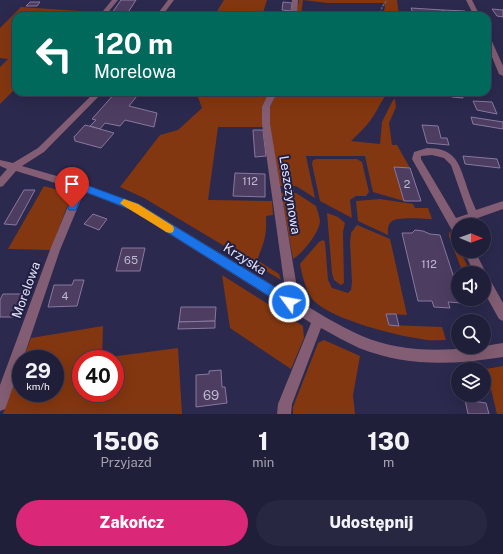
<!DOCTYPE html>
<html lang="pl">
<head>
<meta charset="utf-8">
<style>
	:root { --surface:#201f3a; --page:#282742; --text:#f1f3f6; --muted:#a2a2af; --line:#3d3d54; --accent:#db2777 }
	body { margin:0; font-family:"Public Sans",sans-serif; background:var(--page); color:var(--text); height:100vh; display:flex; flex-direction:column; font-size:15px; white-space:nowrap }
	* { box-sizing:border-box; margin:0 }
	p { font-size:13px; color:var(--muted) }
	.icon { flex:none; width:22px; height:22px; fill:none; stroke:currentColor; stroke-width:2; stroke-linecap:round; stroke-linejoin:round }
	.map { position:relative; height:414px; overflow:hidden }
	.drawer { display:flex; flex-direction:column; background:var(--surface); flex:1 }
	.drawer>* { flex:none }
	.hud { position:absolute; left:12px; top:12px; width:479px; height:84px; border-radius:12px; box-shadow:0 4px 16px #0002,0 0 0 1px var(--line); background:#00695c; color:#fff; overflow:hidden }
	.needle { width:26px; rotate:91deg }
	.fabs { position:absolute; left:451px; top:218px; display:grid; gap:8px }
	.fabs a { display:grid; place-items:center; width:40px; height:40px; border-radius:50%; background:var(--surface); box-shadow:0 4px 16px #0002,0 0 0 1px var(--line); font-size:20px }
	.speed { position:absolute; left:12px; top:350px; display:flex; gap:8px; font-size:20px; font-weight:700; text-align:center }
	.speed>* { display:grid; place-content:center; width:52px; height:52px; border-radius:50%; background:var(--surface); box-shadow:0 4px 16px #0002,0 0 0 1px var(--line); line-height:1 }
	.speed small { font-size:10px; font-weight:400 }
	.speed .limit { border:6px solid #d22; background:#fff; color:#111 }
	.pin { position:absolute; display:grid; place-items:center; width:34px; height:34px; color:#fff; margin:-41px -17px; border-radius:50% 50% 50% 0; rotate:-45deg; box-shadow:0 0 4px #0007 }
	.pin .icon { rotate:45deg }
	.me { position:absolute; width:44px; margin:-22px; rotate:302deg; stroke-linejoin:round; filter:drop-shadow(0 0 3px #0008) }
	.turn { display:flex; align-items:center; gap:14px; height:84px; padding:0 16px; font-size:18px }
	.turn .icon { width:52px; height:52px; stroke-width:2.5 }
	.turn b { display:block; font-size:28px; line-height:34px }
	.eta { display:flex; justify-content:space-evenly; align-items:center; height:68px; text-align:center }
	.eta b { font-size:24px; font-weight:800; line-height:28px }
	.button { display:flex; gap:8px; margin-top:auto; padding:8px 16px }
	.button a { flex:1; height:46px; border-radius:24px; background:var(--accent); color:#fff; font-size:16px; font-weight:800; line-height:46px; text-align:center }
	.button a+a { background:var(--page); color:var(--text) }
	.map>svg:first-child { display:block }
	.green { fill:#833710; fill-rule:evenodd }
	.building { fill:#4d3d61; stroke:#8978a1 }
	.lines { fill:none; stroke-linecap:round; stroke-linejoin:round }
	.path-far1 { stroke:#686786; stroke-width:1.5; stroke-dasharray:2 1.5; stroke-linecap:butt }
	.path { stroke:#686786; stroke-width:2.5; stroke-dasharray:3 2; stroke-linecap:butt }
	.minor { fill:#825d73; fill-rule:evenodd }
	.route { fill:#1a73e8; stroke:#114b97 }
	.slow { fill:#f59e0b }
	.labels { text-anchor:middle; dominant-baseline:central; stroke-width:4; stroke-linejoin:round; paint-order:stroke }
	.number-label { font-size:11px; fill:#bebad4 }
	.street-label { font-size:13px; fill:#e3e4fb; stroke:#211f42 }
	.near-number-label { font-size:13px; fill:#bebad4 }
</style>
</head>
<body>
<div class="map">
<svg width="503" height="414" viewBox="0 0 503 414">
	<rect width="100%" height="100%" fill="#2b294d"/>
	<!-- green -->
	<g class="green">
		<polygon points="224,0 267,0 262,16 214,16"/>
		<polygon points="299,0 397,0 399,16 383,16 385,6 383,3 327,3 303,0 301,16 296,16"/>
		<polygon points="21,7 80,11 75,16 16,16 16,88 0,104 0,67 8,59 0,58 0,28"/>
		<path d="M196 92H270L263 127H218L208 200 272 201 273 215 266 216C267 235 264 243 257 260L279 274 281 280 144 198 120 187 160 135 178 130 202 108Z"/>
		<path d="M276 92H389C382 98 378 110 372 118 366 127 358 134 351 141L380 144 382 122 393 100 395 99 396 107 389 123 392 145H397L410 168H394L404 201 373 192 365 156H306L315 198 296 186H280L269 123 270 108Z"/>
		<polygon points="317,159 357,159 362,162 369,192 366,196 356,196 350,200 352,218 320,201 312,164 313,160"/>
		<polygon points="44,186 73,194 66,209 51,250 8,249"/>
		<path d="M281 193H296L316 206C317 210 320 217 320 222 318 234 303 253 293 259Z"/>
		<path d="M380 199 413 204 415 208H428L432 219C423 219 396 216 391 222 387 226 388 230 388 235L358 221 356 201Z"/>
		<polygon points="327,213 338,217 345,223 343,232 344,283 341,285 334,280 332,273"/>
		<path d="M357 225 390 239 407 315 387 314 389 325 442 327 446 340C438 340 429 341 421 339 394 335 334 320 314 301 306 293 302 274 300 264L319 242 323 240 325 242 328 280 332 288 348 293 351 290 352 282 350 242 351 233Z"/>
		<polygon points="449,231 458,248 458,251 460,251 471,273 463,273 449,237"/>
		<polygon points="222,275 303,326 304,338 291,369 230,328"/>
		<path d="M103 326 102 358 178 348 182 414H3L21 365V393H55V359H23L31 338ZM81 359H115V393H81Z"/>
		<polygon points="324,340 360,356 353,395 355,414 293,414 293,407 318,343"/>
		<polygon points="503,366 503,414 497,414 486,369"/>
	</g>
	<!-- building -->
	<g class="building">
		<polygon points="121,0 136,0 127,14 112,13"/>
		<polygon points="30,2 40,2 37,6 26,6"/>
		<polygon points="283,2 292,3 291,11 282,10"/>
		<polygon points="411,8 443,10 444,13 413,13"/>
		<polygon points="492,9 503,10 503,17 497,16"/>
		<polygon points="443,10 465,11 467,15 444,13"/>
		<polygon points="130,12 148,14 146,16 127,16"/>
		<polygon points="116,92 140,92 129,106 157,113 154,127 125,120 120,126 105,123 100,129 90,126 96,120 92,119"/>
		<polygon points="451,94 462,95 463,98 452,97"/>
		<polygon points="473,101 492,102 497,114 477,110"/>
		<polygon points="471,117 503,122 503,129 473,124"/>
		<polygon points="85,125 100,129 114,133 101,148 75,141 74,137"/>
		<polygon points="422,125 438,126 441,138 447,138 449,145 427,143"/>
		<polygon points="253,130 263,130 266,156 255,157"/>
		<polygon points="463,156 497,159 500,168 465,164"/>
		<polygon points="394,167 410,168 421,201 404,201"/>
		<polygon points="235,173 265,174 265,197 233,196"/>
		<polygon points="24,190 35,190 16,225 4,224"/>
		<polygon points="93,214 107,219 99,230 84,224"/>
		<polygon points="415,230 423,231 430,234 440,235 458,290 458,299 461,299 462,303 448,302 450,308 434,307 432,301 418,301 402,233 412,233"/>
		<polygon points="122,248 145,248 140,271 116,271"/>
		<polygon points="74,280 84,280 77,306 48,307 54,285 72,285"/>
		<polygon points="3,294 23,294 14,317 0,317 0,300"/>
		<polygon points="181,307 216,307 215,321 179,322"/>
		<polygon points="386,314 396,314 399,326 389,325"/>
		<polygon points="215,321 215,328 178,329 179,322"/>
		<polygon points="221,370 222,387 225,387 227,403 196,407 196,375 209,374 209,371"/>
		<polygon points="465,400 486,403 489,414 468,414"/>
	</g>
	<g class="lines">
		<!-- path-far1 -->
		<polyline class="path-far1" points="380,16 382,7 387,0"/>
		<!-- path -->
		<polyline class="path" points="286,191 296,191"/>
		<!-- minor -->
		<g class="minor">
			<polygon points="112,0 118,0 105,16 99,16"/>
			<polygon points="168,0 174,0 162,16 156,16"/>
			<polygon points="292,0 298,0 297,16 291,16"/>
			<polygon points="466,0 472,0 480,16 474,16"/>
			<polygon points="487,35 490,37 503,66 503,76 499,74 487,45"/>
			<path d="M95 92H103L44 152 22 166 81 183 139 204 284 292V282L262 124V107L269 92H277L270 107V124L296 282 295 299C317 312 339 326 362 336 406 355 457 351 503 343V357C453 365 407 367 359 348 346 342 334 335 321 328L292 404 291 414H277L278 404 311 323 131 210 84 192 60 250 23 359H21V364L7 404 5 409 0 411V385L50 250 75 189 16 171 3 186 0 187V177L7 169 0 166V160L13 163 38 148Z"/>
			<path d="M427 148C453 148 458 160 465 181 468 191 472 201 476 210L503 201V209L458 225V236L454 234 412 159 414 152ZM432 155 444 158 451 165 468 214 456 218 421 159V156Z"/>
			<polygon points="464,251 475,251 486,273 485,275 488,276 503,303 503,321 499,319 484,292 484,273 474,273"/>
		</g>
	</g>
	<!-- route -->
	<polygon class="route" points="81,183 138,204 293,298 294,302 293,306 289,308 285,306 132,210 83,191 76,210 69,210 68,208 78,184"/>
	<!-- slow -->
	<path class="slow" d="M124 199 138 204 173 226 174 229 173 232 170 233 166 232C160 227 121 205 120 203Z"/>
	<g class="labels">
		<!-- number labels -->
		<g class="number-label">
			<text x="250" y="181">112</text>
			<text x="407" y="184">2</text>
			<text x="131" y="260">65</text>
			<text x="429" y="264">112</text>
			<text x="65" y="296">4</text>
		</g>
		<!-- street labels -->
		<g class="street-label">
			<text transform="translate(290 195) rotate(81)">Leszczynowa</text>
			<text transform="translate(245 259) rotate(32)">Krzyska</text>
			<text transform="translate(26 290) rotate(-70)">Morelowa</text>
		</g>
		<!-- near-number labels -->
		<g class="near-number-label">
			<text x="211" y="395">69</text>
		</g>
	</g>
</svg>
<div class="fabs">
<a><svg class="needle" viewBox="-14 -14 28 28"><path d="M0-13l5 13h-10z" fill="#e53935"/><path d="M0 13l5-13h-10z" fill="#a2a2af"/></svg></a>
<a><svg class="icon" aria-label="sound" viewBox="0 0 24 24"><path d="M4 9h4l5-4v14l-5-4H4zM17 9q2 3 0 6"/></svg></a>
<a><svg class="icon" aria-label="search" viewBox="0 0 24 24"><circle cx="10" cy="10" r="6"/><path d="M15 15l6 6"/></svg></a>
<a><svg class="icon" aria-label="layers" viewBox="0 0 24 24"><path d="M12 4l9 5-9 5-9-5zM3 14l9 5 9-5"/></svg></a>
</div>
<div class="speed"><div>29<small>km/h</small></div><div class="limit">40</div></div>
<div class="pin" style="left:72px;top:208px;background:#d93025"><svg class="icon" aria-label="arrive" viewBox="0 0 24 24"><path d="M6 21V4h12l-3 4 3 4H6"/></svg></div>
<svg class="me" style="left:289px;top:302px" viewBox="-20 -20 40 40"><circle r="17" fill="#1a73e8" stroke="#fff" stroke-width="3"/><path d="M0-11L8 9 0 5-8 9z" fill="#fff"/></svg>
<div class="hud">
<div class="turn"><svg class="icon" aria-label="left" viewBox="0 0 24 24"><path d="M17 20v-9H6M10 6l-5 5 5 5"/></svg><div><b>120 m</b>Morelowa</div></div>
</div>
</div>
<section class="drawer">
<div class="eta">
<div><b>15:06</b><p>Przyjazd</p></div>
<div><b>1</b><p>min</p></div>
<div><b>130</b><p>m</p></div>
</div>
<div class="button"><a>Zakończ</a><a>Udostępnij</a></div>
</section>
</body>
</html>
